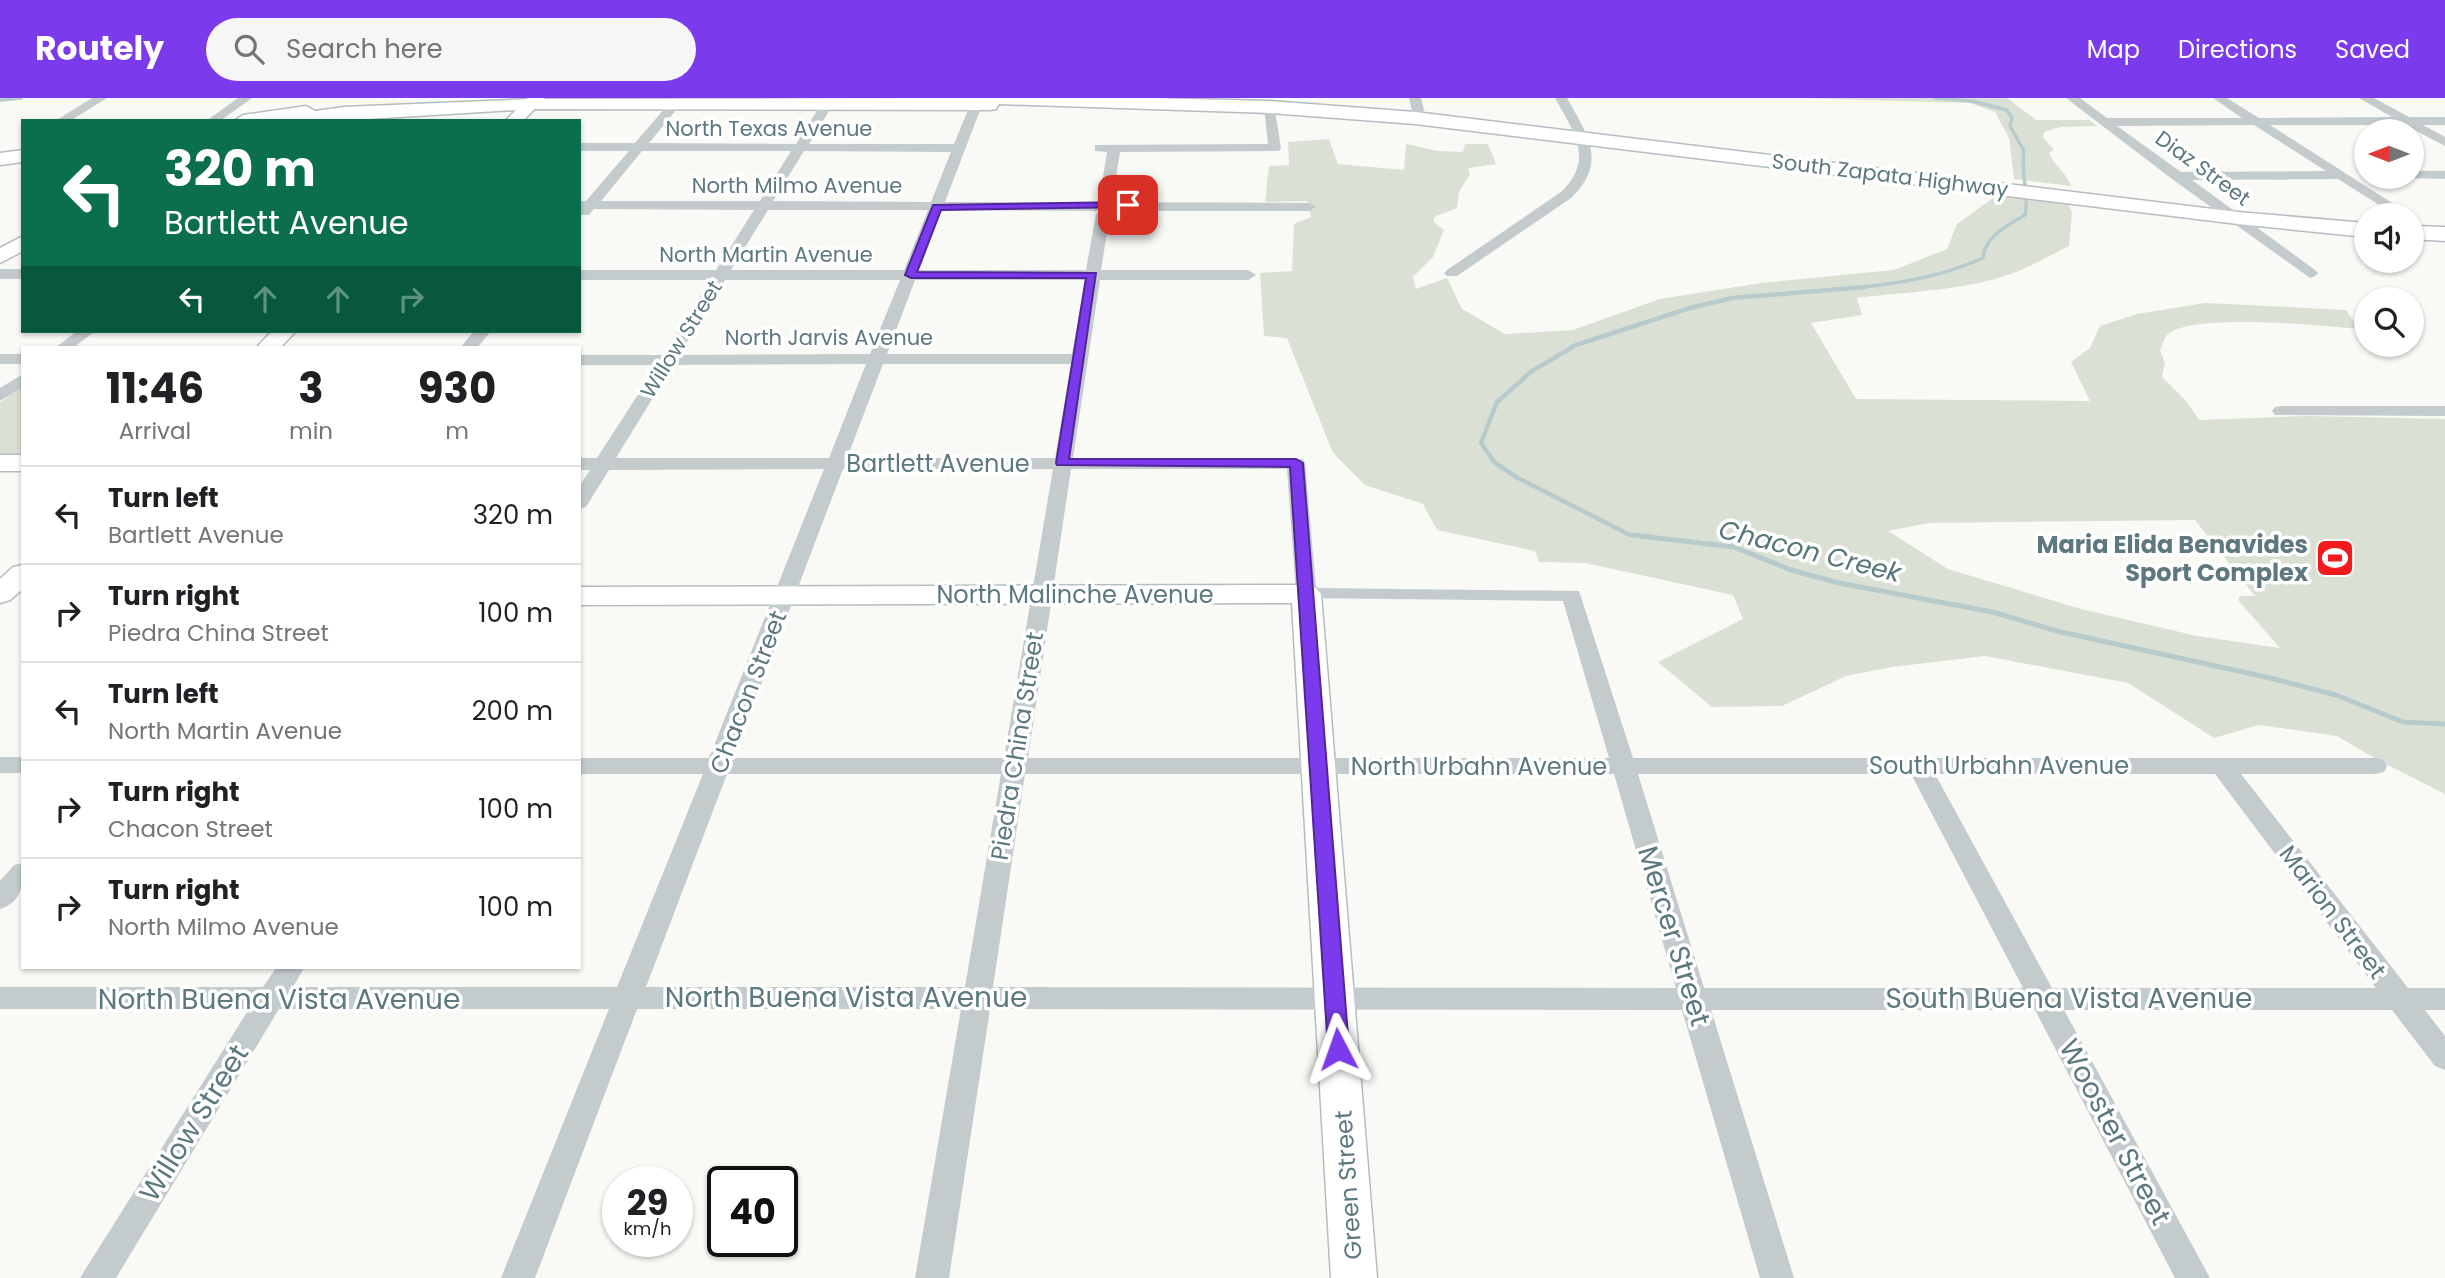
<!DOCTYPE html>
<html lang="en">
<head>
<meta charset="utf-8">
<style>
	:root { --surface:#fff; --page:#f6f6f6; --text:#202124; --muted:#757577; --line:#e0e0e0; --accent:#7c3aed }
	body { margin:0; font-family:Poppins,sans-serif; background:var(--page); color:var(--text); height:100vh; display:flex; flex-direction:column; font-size:26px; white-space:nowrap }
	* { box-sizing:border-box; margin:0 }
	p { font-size:23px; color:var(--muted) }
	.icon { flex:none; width:38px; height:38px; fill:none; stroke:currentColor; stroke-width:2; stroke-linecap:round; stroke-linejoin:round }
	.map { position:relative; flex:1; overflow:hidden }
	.panel { position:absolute; left:21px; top:248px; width:560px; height:623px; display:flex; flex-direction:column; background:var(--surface); border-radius:0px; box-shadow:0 2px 5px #0004 }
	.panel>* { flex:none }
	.top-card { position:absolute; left:21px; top:21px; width:560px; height:214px; border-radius:0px; box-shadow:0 2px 5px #0004; background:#0b6e4f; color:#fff; overflow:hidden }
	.needle { width:46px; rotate:270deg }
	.fabs { position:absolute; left:2354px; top:21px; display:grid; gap:14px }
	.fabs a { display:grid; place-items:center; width:70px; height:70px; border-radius:50%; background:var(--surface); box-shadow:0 2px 5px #0004; font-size:35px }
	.speed { position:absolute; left:602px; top:1068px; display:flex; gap:14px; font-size:35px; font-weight:700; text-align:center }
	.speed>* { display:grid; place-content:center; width:91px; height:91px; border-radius:50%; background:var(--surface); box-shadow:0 2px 5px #0004; line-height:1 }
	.speed small { font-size:18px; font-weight:400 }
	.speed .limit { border:4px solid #111; border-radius:10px; background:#fff; color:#111 }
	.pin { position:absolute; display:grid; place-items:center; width:60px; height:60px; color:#fff; margin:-30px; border-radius:14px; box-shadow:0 4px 10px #0006 }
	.me { position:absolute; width:77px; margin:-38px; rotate:356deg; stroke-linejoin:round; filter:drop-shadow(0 0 5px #0008) }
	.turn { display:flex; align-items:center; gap:24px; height:147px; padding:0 28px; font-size:32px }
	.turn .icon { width:91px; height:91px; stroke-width:2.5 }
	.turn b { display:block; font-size:49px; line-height:60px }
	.lanes { display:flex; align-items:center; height:66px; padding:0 28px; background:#0003; justify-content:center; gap:35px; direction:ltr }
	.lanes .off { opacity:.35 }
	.eta { display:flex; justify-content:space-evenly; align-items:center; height:119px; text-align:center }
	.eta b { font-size:42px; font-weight:700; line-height:49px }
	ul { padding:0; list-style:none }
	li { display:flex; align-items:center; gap:21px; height:98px; padding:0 28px; border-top:2px solid var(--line) }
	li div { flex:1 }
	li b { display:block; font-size:26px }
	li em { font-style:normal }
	header { display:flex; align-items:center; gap:42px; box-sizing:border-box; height:98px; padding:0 35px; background:var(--accent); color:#fff }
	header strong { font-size:33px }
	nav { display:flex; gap:38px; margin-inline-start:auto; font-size:24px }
	.search { width:490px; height:63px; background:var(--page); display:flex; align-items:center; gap:18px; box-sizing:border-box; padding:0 24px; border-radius:38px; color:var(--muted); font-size:26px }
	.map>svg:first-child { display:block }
	.green { fill:#dbe0d5; fill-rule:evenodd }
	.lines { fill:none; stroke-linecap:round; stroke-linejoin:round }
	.stream-far2 { stroke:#b8cbcc; stroke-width:3.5 }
	.stream-far1 { stroke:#b8cbcc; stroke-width:4.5 }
	.stream { stroke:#b8cbcc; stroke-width:5 }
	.secondary-casing { stroke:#b4bec0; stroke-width:3 }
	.primary-casing { stroke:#b5bdc0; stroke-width:3 }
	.street { fill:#c4cbcd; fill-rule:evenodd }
	.secondary { fill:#fff; fill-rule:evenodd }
	.primary { fill:#fff; fill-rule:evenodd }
	.route { fill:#7c3aed; stroke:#51269a; stroke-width:2 }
	.labels { text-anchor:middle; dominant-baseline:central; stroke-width:7; stroke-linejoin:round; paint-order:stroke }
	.far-street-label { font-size:21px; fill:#5d787f; stroke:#fff }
	.street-label { font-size:24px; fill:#5d787f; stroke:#fff }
	.poi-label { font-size:24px; font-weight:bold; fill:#5d787f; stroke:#fff; text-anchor:end }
	.water-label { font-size:26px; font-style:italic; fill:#577677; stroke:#fff }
	.near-street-label { font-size:28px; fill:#5d787f; stroke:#fff }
</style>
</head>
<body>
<header>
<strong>Routely</strong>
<div class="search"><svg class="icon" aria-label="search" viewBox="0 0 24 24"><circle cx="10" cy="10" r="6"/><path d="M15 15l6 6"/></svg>Search here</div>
<nav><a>Map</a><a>Directions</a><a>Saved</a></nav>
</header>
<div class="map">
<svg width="2445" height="1180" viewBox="0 0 2445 1180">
	<rect width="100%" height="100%" fill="#f9f9f6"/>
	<!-- green -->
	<g class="green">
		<path d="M1798 0H2007L2036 22H2089L2097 28 2060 29 2044 34 2043 39 2054 52 2049 55C2054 68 2067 75 2071 88L2014 81 2009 40 1995 14 1970 5Z"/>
		<path d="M1329 41 1338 66 1404 72 1406 46 1438 53 1463 54 1465 46H1488L1496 66 1468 70 1470 76 1459 94 1457 110 1434 119V124L1444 132 1433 159 1413 179 1416 191 1447 180 1462 211 1505 236 1573 232 1660 201 1761 185 1894 172 1947 151 1957 126 2000 95 2068 104 2072 115 2069 148C2052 156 2036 166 2019 173 1969 193 1910 193 1857 200L1862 217 1811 225 1856 301 2090 303 2071 264 2090 250 2100 228 2137 216 2205 205 2346 212 2359 231C2324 228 2191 214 2167 237 2164 241 2162 248 2160 252L2165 265 2162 279 2187 304 2199 322 2307 318 2445 321V696L2378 662 2337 638 2259 627 2214 640 2128 585 1985 558 1892 569 1846 578 1782 608 1712 609 1658 564 1743 521 1733 497 1585 465 1539 464 1535 453 1437 432 1423 406 1365 387 1333 355 1287 240 1264 238 1260 175 1292 173 1294 126 1311 119 1307 103 1265 104 1269 68 1289 67 1288 44ZM2195 422 2255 498H2240L2238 502 2280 550 2197 538 2081 511 1948 471 1888 433 1929 425Z"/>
		<polygon points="23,287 23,360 0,360 0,305"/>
	</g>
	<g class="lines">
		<!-- stream-far2 -->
		<g class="stream-far2">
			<polyline points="0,2 21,0"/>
			<path d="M1843 191C1890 187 1939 180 1983 160 1985 138 2007 128 2025 117 2030 95 2020 75 2024 53L2010 28 2012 20 2007 12 1972 3 1935 0"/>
		</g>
		<!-- stream-far1 -->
		<polyline class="stream-far1" points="1653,439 1630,437 1518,380 1495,365 1481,345 1497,304 1532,273 1576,247 1690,210 1732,200 1865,189"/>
		<!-- stream -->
		<polyline class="stream" points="1632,437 1734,449 1791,472 1839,485 1992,514 2061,534 2266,579 2336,597 2403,624 2445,626"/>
		<!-- secondary casing -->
		<g class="secondary-casing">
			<g id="secondary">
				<polygon points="528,0 545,0 523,23 505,23"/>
				<polygon points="23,138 23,153 0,165 0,150"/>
				<polygon points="272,233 296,233 280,250 256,250"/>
				<rect x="0" y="357" width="23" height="16"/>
				<polygon points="23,467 23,491 10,502 0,505 0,481 13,469"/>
				<polygon points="1306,487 1316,490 1321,496 1377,1180 1331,1180 1292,505 579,507 579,489"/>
			</g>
		</g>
		<!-- primary casing -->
		<g class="primary-casing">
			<g id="primary">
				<polygon points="956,0 1151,0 1270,3 1415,14 2238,114 2366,125 2366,139 2238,126 1415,26 1270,15 999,6 996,11 990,12 531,11 335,23 234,23 243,17 306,8 315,13 344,9 531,1"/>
				<polygon points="23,52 23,64 0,67 0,55"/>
				<polygon points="2412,128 2445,129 2445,143 2412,141"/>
			</g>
		</g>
		<!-- street -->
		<g class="street">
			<polygon points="92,0 107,0 70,23 55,23"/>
			<polygon points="238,0 252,0 220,23 206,23"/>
			<polygon points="1409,0 1421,0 1424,12 1419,23 1409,20 1412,12"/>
			<path d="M1555 0H1567C1588 38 1608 64 1571 100L1457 178H1447L1444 175 1447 172 1561 94C1595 62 1574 34 1555 0Z"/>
			<path d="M2066 0H2080L2107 20H2242L2213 0H2227L2259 20 2392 19 2359 0H2374L2409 19H2445V27H2423L2445 39V48L2405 27H2270L2411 117H2395L2338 81 2192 82 2315 172 2318 175 2315 178 2310 180 2172 81ZM2254 27 2326 73 2181 74 2117 28Z"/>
			<path d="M675 2 681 6 649 45 796 46 823 3 827 2 833 6 809 46H954L970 7 980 4 982 7 945 104H1099L1107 54 1095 53V47L1268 46 1264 9 1274 6 1281 50 1279 53 1120 54 1112 104 1309 105 1316 109 1309 113H1106L1110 116 1101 172H1248L1256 177 1248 182H1100L1073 360 1303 361 1305 365 1316 490 1579 493 1633 660H2375L2384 662 2387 668 2384 674 2375 676H2241L2408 890H2445V912H2425L2445 938V972L2435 968 2392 912H2064L2210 1180H2175L2035 912H1711L1794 1180H1760L1682 912 990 911 949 1180H915L961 911H637L535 1180H501L609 911H279L116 1180H80L249 911H0V889H263L276 870H304L293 889H617L703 676H579V660H709L824 371 609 372 586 409 579 411V389L590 372H579V360H597L657 267H579V257H663L710 182H579V172H716L754 112 594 111 589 117H579V103H586L629 53H579V45H635L671 3ZM642 53H791L760 103H601ZM804 53 951 54 931 104 773 103ZM768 112H928L904 172H731ZM942 112 1100 113 1096 116 1086 172H919ZM725 182H900L870 256 679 257ZM915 182H1085L1072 256H887ZM866 266 829 360H616L673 267ZM883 266H1071L1055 360H847ZM843 371H1053L1004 660H733ZM1071 371H1287L1296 496 1299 500 1563 503 1609 660H1028ZM727 676H1001L965 889H646ZM1025 676H1614L1676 890 993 889ZM1638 676H1911L2023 890H1704ZM1935 676H2215L2376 890H2052Z"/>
			<polygon points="2412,73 2445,73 2445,81 2407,80 2412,79"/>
			<rect x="0" y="171" width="23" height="10"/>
			<polygon points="77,233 95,233 73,250 55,250"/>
			<polygon points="474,233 491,233 477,250 460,250"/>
			<rect x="0" y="256" width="23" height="10"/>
			<polygon points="23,276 23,289 0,303 0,290"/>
			<polygon points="2281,308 2445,308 2445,318 2275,317 2272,313 2275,309"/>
			<rect x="0" y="659" width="23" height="16"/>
			<path d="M23 765C23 785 23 804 0 811V783L14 767Z"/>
		</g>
		<!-- secondary -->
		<use href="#secondary" class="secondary"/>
		<!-- primary -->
		<use href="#primary" class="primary"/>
	</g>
	<!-- route -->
	<polygon class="route" points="1128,104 1132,107 1131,109 941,112 917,174 1096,175 1069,361 1296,361 1303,365 1349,951 1346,957 1338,959 1331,957 1328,951 1290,369 1057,367 1056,365 1086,180 911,180 905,177 933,107"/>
	<!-- icons -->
	<defs>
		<g id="stadium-square" transform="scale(2.0125)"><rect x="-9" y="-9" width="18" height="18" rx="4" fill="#f41b1e" stroke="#fff"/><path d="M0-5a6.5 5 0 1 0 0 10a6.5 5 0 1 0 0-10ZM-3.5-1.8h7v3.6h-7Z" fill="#fff"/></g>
	</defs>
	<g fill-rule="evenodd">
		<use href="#stadium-square" x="2335" y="460"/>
	</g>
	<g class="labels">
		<!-- far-street labels -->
		<g class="far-street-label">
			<text x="769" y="30">North Texas Avenue</text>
			<text transform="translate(2203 70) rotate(36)">Diaz Street</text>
			<text transform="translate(1890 77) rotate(7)">South Zapata Highway</text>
			<text x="797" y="87">North Milmo Avenue</text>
			<text x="766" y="156">North Martin Avenue</text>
			<text x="829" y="239">North Jarvis Avenue</text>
			<text transform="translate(681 241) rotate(-58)">Willow Street</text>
		</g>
		<!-- street labels -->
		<g class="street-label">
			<text x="938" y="365">Bartlett Avenue</text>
			<text x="1075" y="496">North Malinche Avenue</text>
			<text transform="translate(748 594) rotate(-69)">Chacon Street</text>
			<text transform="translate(1017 648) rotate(-81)">Piedra China Street</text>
			<text x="1999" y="667">South Urbahn Avenue</text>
			<text x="1479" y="668">North Urbahn Avenue</text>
			<text transform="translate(2333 814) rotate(53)">Marion Street</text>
			<text transform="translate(1348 1087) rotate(-94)">Green Street</text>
		</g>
		<!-- poi labels -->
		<g class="poi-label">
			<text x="2308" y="446">Maria Elida Benavides<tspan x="2308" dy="28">Sport Complex</tspan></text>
		</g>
		<!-- water labels -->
		<g class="water-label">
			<text transform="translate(1810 453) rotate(14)">Chacon Creek</text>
		</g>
		<!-- near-street labels -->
		<g class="near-street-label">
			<text transform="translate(1674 838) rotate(73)">Mercer Street</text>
			<text x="846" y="899">North Buena Vista Avenue</text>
			<text x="2069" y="900">South Buena Vista Avenue</text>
			<text x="279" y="901">North Buena Vista Avenue</text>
			<text transform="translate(194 1025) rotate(-58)">Willow Street</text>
			<text transform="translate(2115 1034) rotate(62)">Wooster Street</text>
		</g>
	</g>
</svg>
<div class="fabs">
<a><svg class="needle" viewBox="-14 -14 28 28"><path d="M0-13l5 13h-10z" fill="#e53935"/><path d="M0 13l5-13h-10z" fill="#757577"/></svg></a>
<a><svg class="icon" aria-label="sound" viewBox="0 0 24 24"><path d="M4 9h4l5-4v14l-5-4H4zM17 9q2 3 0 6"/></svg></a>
<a><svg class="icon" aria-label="search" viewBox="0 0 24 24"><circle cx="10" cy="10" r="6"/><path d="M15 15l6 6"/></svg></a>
</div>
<div class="speed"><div>29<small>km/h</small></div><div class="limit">40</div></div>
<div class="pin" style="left:1128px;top:107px;background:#d93025"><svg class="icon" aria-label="arrive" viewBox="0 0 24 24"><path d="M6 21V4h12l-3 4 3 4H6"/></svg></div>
<svg class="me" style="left:1338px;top:951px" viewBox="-20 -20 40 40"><path d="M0-17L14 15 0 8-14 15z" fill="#7c3aed" stroke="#fff" stroke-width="4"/></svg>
<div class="top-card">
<div class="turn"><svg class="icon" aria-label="left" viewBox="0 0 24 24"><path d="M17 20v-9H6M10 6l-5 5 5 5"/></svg><div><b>320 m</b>Bartlett Avenue</div></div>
<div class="lanes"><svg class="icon" aria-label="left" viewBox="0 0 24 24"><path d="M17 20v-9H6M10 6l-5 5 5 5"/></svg><svg class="icon off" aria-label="ahead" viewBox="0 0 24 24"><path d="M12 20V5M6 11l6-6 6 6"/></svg><svg class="icon off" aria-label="ahead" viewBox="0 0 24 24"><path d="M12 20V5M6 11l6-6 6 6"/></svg><svg class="icon off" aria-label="right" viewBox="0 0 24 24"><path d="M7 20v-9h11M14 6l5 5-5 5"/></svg></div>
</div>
<section class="panel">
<div class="eta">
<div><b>11:46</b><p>Arrival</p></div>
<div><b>3</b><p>min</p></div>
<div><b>930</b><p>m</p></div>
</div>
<ul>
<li><svg class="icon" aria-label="left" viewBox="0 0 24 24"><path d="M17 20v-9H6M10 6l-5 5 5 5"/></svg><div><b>Turn left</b><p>Bartlett Avenue</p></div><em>320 m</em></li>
<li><svg class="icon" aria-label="right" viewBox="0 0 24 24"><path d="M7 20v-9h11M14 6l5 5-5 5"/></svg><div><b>Turn right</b><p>Piedra China Street</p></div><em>100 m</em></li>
<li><svg class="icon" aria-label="left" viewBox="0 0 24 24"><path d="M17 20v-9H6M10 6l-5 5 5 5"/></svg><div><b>Turn left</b><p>North Martin Avenue</p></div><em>200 m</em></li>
<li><svg class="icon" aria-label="right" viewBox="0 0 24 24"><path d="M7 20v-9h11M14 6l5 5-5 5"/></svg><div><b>Turn right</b><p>Chacon Street</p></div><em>100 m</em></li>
<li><svg class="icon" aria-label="right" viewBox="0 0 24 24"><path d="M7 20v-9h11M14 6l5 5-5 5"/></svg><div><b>Turn right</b><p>North Milmo Avenue</p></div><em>100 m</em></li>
</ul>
</section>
</div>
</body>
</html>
